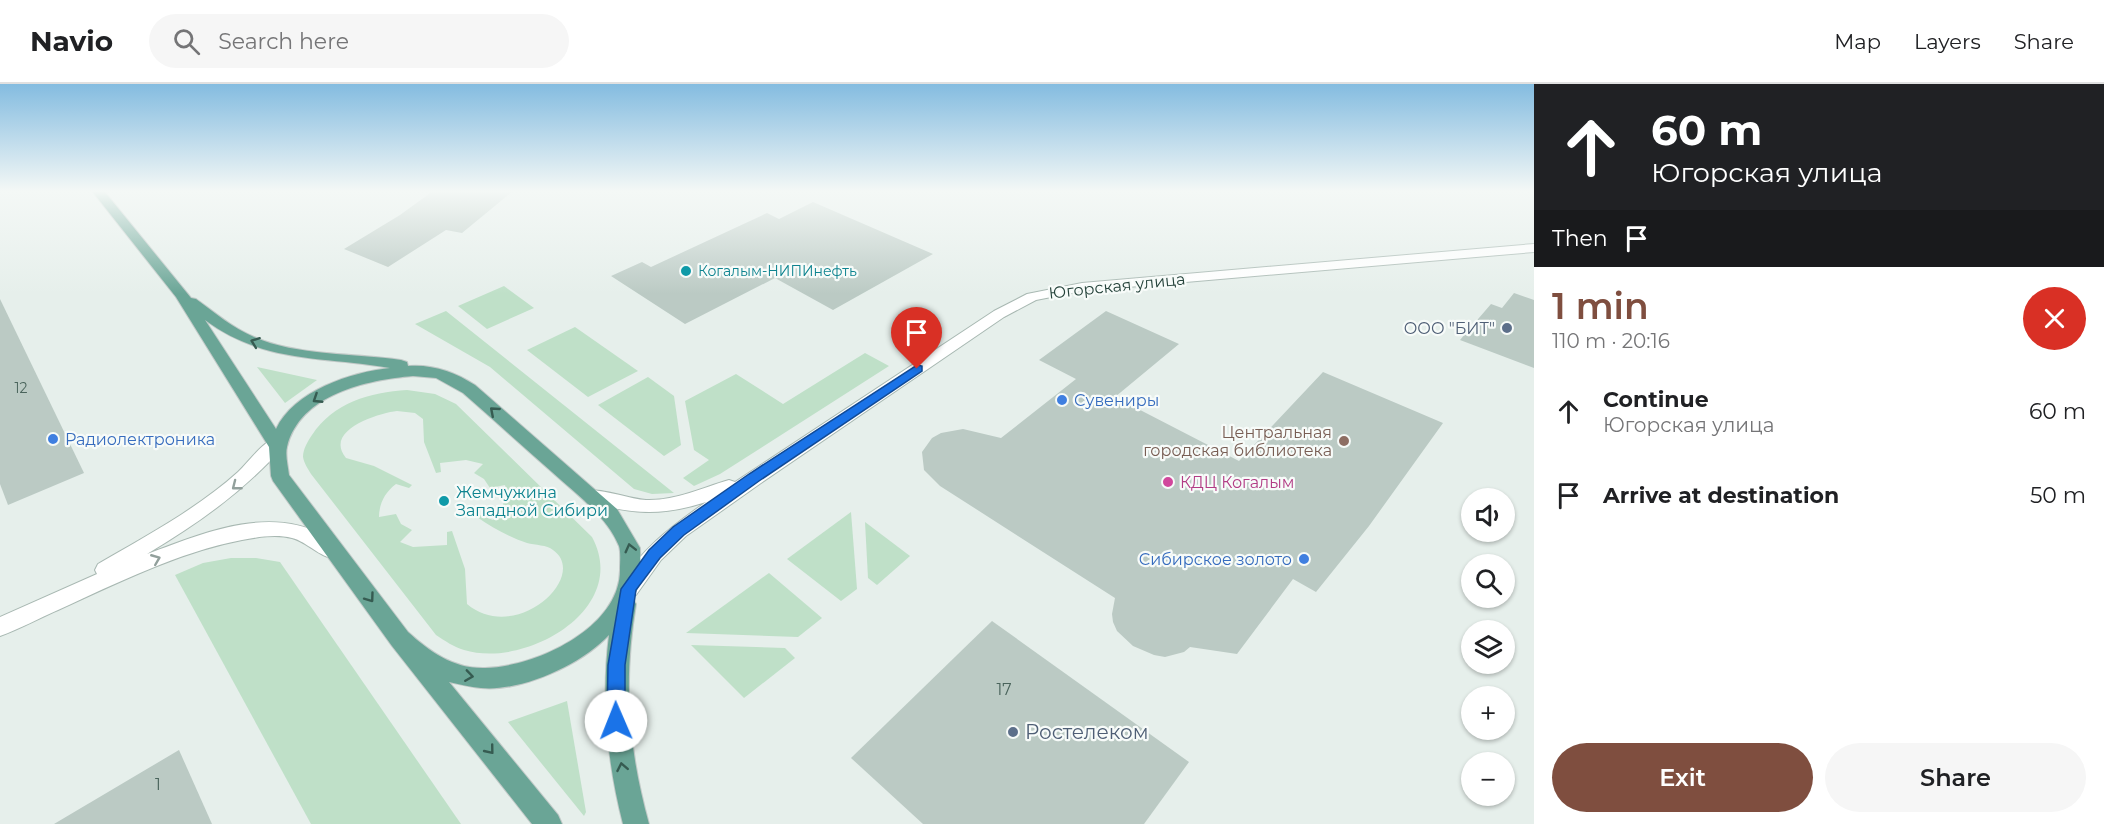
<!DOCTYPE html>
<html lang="en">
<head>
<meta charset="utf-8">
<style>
	:root { --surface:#fff; --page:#f6f6f6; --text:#202124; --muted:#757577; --line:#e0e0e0; --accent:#7f4e3f }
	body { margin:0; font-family:Montserrat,sans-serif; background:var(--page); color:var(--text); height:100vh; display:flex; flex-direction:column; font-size:22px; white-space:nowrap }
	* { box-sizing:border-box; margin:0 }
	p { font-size:20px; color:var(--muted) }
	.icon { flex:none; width:33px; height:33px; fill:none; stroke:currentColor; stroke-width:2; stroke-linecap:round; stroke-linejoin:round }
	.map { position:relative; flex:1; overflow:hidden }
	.drawer { display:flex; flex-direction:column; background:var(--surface); width:570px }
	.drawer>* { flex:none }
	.hud { background:#202124; color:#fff; overflow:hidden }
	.buttons { position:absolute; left:1461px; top:404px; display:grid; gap:12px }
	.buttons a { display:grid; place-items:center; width:54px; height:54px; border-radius:50%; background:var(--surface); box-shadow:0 2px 4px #0004; font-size:30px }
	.pin { position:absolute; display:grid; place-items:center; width:51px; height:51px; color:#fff; margin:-62px -26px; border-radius:50% 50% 50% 0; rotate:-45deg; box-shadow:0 0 6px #0007 }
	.pin .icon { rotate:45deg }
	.me { position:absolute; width:66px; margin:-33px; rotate:359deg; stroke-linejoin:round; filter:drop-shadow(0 0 4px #0008) }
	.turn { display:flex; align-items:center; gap:21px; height:126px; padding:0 18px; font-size:27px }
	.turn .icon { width:78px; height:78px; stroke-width:2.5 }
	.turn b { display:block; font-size:42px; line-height:51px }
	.then { display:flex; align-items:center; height:57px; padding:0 18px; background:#0003; gap:12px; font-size:22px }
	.round { display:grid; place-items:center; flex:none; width:63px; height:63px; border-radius:32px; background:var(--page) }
	.headline { display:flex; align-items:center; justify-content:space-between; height:102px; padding:0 18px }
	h1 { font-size:36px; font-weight:600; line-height:45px; color:var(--accent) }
	.button { display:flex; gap:12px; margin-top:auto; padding:12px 18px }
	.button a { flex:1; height:69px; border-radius:36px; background:var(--accent); color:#fff; font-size:24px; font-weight:600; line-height:69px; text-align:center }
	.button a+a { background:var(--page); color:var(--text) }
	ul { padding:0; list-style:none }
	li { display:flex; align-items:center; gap:18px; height:84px; padding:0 18px }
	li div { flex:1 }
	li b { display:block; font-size:22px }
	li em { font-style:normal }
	header { display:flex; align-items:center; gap:36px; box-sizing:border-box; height:84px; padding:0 30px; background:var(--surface); border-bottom:2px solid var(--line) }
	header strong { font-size:28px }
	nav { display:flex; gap:33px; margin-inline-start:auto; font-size:21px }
	.search { width:420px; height:54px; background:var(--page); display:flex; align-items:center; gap:15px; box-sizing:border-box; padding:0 21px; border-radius:33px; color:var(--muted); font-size:22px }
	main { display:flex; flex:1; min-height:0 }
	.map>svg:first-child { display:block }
	.green { fill:#bfe0c8; fill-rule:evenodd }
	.building { fill:#bbcac4 }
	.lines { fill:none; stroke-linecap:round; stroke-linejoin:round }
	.minor-casing { stroke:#a8b8b2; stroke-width:2 }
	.major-casing { stroke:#c2cac8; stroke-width:2 }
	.minor { fill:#fff; fill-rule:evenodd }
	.major { fill:#6aa596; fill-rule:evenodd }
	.oneway { stroke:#365b51 }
	.oneway2 { stroke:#92a09c }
	.route { fill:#1a73e8; stroke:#114b97; stroke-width:1.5 }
	.culture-dot { fill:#0f9aa8; stroke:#f7fbf9; stroke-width:2 }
	.service-dot { fill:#5c6f8a; stroke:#f7fbf9; stroke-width:2 }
	.shop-dot { fill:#3f7fe0; stroke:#f7fbf9; stroke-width:2 }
	.education-dot { fill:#8d6e63; stroke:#f7fbf9; stroke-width:2 }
	.hotel-dot { fill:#d1479c; stroke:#f7fbf9; stroke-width:2 }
	.labels { text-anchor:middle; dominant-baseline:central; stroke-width:4.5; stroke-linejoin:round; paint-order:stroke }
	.far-culture-label { font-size:14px; fill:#0d838f; stroke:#f7fbf9; text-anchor:start }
	.number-label { font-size:14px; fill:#4a645c }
	.street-label { font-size:16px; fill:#24423a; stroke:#f7fbf9 }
	.service-label { font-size:16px; fill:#4e5e75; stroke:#f7fbf9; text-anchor:end }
	.shop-label { font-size:16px; fill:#366cbe; stroke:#f7fbf9; text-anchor:start }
	.education-label { font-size:16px; fill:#785e54; stroke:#f7fbf9; text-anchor:end }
	.hotel-label { font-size:16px; fill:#b23c85; stroke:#f7fbf9; text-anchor:start }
	.culture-label { font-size:16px; fill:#0d838f; stroke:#f7fbf9; text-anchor:start }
	.near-number-label { font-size:16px; fill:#4a645c }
	.near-service-label { font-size:20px; fill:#4e5e75; stroke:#f7fbf9; text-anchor:start }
</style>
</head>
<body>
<header>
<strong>Navio</strong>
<div class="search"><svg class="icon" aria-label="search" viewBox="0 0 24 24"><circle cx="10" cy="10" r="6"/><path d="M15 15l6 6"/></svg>Search here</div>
<nav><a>Map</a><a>Layers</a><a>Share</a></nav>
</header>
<main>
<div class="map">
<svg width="1534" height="740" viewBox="0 0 1534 740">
	<rect width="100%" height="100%" fill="#e6efeb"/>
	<!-- green -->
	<g class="green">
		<polygon points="504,202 534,224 487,245 458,222"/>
		<polygon points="446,227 674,409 652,410 634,405 490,283 415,240"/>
		<polygon points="575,243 638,287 588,313 527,266"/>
		<polygon points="865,269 889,282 720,390 694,402 683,394 709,376 694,366 685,317 736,290 783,320"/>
		<polygon points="257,283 317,296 285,319"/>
		<polygon points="648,293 674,312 681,361 664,372 598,321"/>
		<path d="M407 306 435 310 456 320 592 453C631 525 526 585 464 566 454 563 445 557 436 551L311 390C308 385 304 379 303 373 303 365 308 357 312 351 333 319 370 308 407 306ZM397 327 415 329 423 335 424 358 436 389 441 388 440 379 466 376 483 380 474 389 484 395 490 404 505 401C508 414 502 426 493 436L480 431 477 433C493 444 509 453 527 459 535 461 547 461 553 466 590 492 516 561 467 520L465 485 452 447 447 448V461L413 463 400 458 412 446 401 440 396 430 379 433C379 420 385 408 396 400L409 404 412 401 374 382 346 374C323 346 379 329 397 327Z"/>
		<polygon points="851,428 857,505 841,517 787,475"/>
		<polygon points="865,438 910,472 877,501 868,494"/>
		<polygon points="231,474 256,474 280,478 461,740 311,740 175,491 203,479"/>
		<polygon points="769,489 822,534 798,553 686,549"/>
		<polygon points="691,561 785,564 795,574 744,614"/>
		<polygon points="567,617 586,728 584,732 508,638"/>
	</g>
	<!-- building -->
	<g class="building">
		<polygon points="433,107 513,107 462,149 446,146 388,183 344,165 400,131"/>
		<polygon points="813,118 933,170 833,226 775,194 685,240 611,192 642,178 651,183 767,129 779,135"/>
		<polygon points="1514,209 1534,216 1534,284 1460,256 1491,220 1502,224"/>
		<polygon points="0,215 84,389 8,421 0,400"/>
		<polygon points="1106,227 1179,260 1115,313 1239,377 1323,288 1443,339 1369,442 1316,508 1293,495 1237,570 1190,563 1184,568 1165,573 1154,571 1133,562 1117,547 1113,538 1112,530 1115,514 940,402 924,386 922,368 932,354 941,349 963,345 1001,354 1076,295 1039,276"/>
		<polygon points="992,537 1189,678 1144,740 923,740 851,674"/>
		<polygon points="179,666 212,740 54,740"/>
	</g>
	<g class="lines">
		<!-- minor casing -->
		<g class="minor-casing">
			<g id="minor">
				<path d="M1534 160V168L1082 207 1036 216 1004 233 761 399 686 452 661 476 636 511 629 513 622 511 618 505C638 467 672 442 706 418 660 433 631 430 585 417L583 412 585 407C598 403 629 415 646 416 675 417 701 404 729 396L735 398 994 227 1027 210 1082 199Z"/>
				<path d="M276 354 282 356 285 360 282 364C243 408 197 440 147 470 201 450 268 421 323 451 331 455 340 460 344 468L341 473C324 479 309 458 292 454 276 450 258 453 242 456 179 468 117 499 58 526 39 534 20 545 0 552V533L97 490 95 486 98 480C146 452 197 425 238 388 249 378 262 358 276 354Z"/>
			</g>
		</g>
		<!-- major casing -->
		<g class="major-casing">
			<path id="major" d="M92 107H104L191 214 196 215C215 229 233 244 254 253 297 272 355 269 401 276L407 278 408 282C432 280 455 288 475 301L617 425 640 464 641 497 633 515 636 520C623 598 628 664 649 740H623C607 677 601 616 609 551 582 580 522 608 481 604 470 603 459 600 449 598L558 731 562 740H532L392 562 273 397 271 392 269 363 176 213ZM205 236C265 280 322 272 390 284 351 288 294 307 276 345ZM413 292 436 294 463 309C493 335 522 362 552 388 576 410 606 431 619 462 621 468 620 478 620 485 621 544 535 583 485 584 454 585 430 568 408 548L289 391C288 382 285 371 287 363 300 310 367 296 413 292Z"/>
		</g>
		<!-- minor -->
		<use href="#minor" class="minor"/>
		<!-- major -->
		<use href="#major" class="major"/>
	</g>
	<!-- one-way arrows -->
	<defs><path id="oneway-chevron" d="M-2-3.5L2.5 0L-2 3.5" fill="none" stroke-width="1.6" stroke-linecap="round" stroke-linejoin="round" transform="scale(1.5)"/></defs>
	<g class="oneway">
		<use href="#oneway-chevron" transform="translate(255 258) rotate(-159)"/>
		<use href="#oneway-chevron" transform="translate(317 315) rotate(147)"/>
		<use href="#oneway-chevron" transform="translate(494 327) rotate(-139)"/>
		<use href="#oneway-chevron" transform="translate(630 464) rotate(-104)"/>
		<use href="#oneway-chevron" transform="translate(370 514) rotate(54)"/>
		<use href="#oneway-chevron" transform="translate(469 592) rotate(8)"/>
		<use href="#oneway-chevron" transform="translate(490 666) rotate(51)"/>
		<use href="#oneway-chevron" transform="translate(622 683) rotate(-101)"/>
	</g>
	<g class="oneway2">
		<use href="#oneway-chevron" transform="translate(236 402) rotate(142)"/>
		<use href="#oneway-chevron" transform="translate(156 475) rotate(-22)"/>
	</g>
	<!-- sky -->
	<linearGradient id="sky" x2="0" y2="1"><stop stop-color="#84bce0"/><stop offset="0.51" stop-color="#f4f8f6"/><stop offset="1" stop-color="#f4f8f6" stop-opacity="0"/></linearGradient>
	<rect width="1534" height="210" fill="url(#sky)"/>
	<!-- route -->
	<polygon class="route" points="917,281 922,282 922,287 759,397 684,451 660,474 636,506 625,581 625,637 623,643 616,645 610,643 607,637 608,581 621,505 649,466 673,443 749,390"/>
	<!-- markers -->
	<g class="culture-dot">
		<circle cx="686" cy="187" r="6"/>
		<circle cx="444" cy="417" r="6"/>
	</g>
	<g class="service-dot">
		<circle cx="1507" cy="244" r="6"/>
		<circle cx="1013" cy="648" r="6"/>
	</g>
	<g class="shop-dot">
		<circle cx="1062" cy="316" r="6"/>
		<circle cx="53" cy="355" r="6"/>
		<circle cx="1304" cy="475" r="6"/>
	</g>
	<circle class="education-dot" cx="1344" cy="357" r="6"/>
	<circle class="hotel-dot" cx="1168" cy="398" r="6"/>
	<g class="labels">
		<!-- far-culture labels -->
		<g class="far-culture-label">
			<text x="698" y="187">Когалым-НИПИнефть</text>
		</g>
		<!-- number labels -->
		<g class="number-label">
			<text x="21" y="304">12</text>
		</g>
		<!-- street labels -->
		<g class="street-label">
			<text transform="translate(1117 202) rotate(-6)">Югорская улица</text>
		</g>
		<!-- service labels -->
		<g class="service-label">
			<text x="1495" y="244">ООО "БИТ"</text>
		</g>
		<!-- shop labels -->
		<g class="shop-label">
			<text x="1074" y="316">Сувениры</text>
			<text x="65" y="355">Радиолектроника</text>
			<text x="1292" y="475" text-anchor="end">Сибирское золото</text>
		</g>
		<!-- education labels -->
		<g class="education-label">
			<text x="1332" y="348">Центральная<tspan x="1332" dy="18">городская библиотека</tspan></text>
		</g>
		<!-- hotel labels -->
		<g class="hotel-label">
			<text x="1180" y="398">КДЦ Когалым</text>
		</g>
		<!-- culture labels -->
		<g class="culture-label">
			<text x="456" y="408">Жемчужина<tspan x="456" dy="18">Западной Сибири</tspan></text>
		</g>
		<!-- near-number labels -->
		<g class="near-number-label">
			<text x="1004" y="605">17</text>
			<text x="158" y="700">1</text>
		</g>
		<!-- near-service labels -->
		<g class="near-service-label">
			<text x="1025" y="648">Ростелеком</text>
		</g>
	</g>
</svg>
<div class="buttons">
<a><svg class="icon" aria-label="sound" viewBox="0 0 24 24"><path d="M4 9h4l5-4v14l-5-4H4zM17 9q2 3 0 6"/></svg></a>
<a><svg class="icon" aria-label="search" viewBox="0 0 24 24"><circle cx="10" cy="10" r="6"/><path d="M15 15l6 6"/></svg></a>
<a><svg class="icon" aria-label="layers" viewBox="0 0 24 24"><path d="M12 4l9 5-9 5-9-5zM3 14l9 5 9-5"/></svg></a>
<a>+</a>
<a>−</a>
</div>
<div class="pin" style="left:917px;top:285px;background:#d93025"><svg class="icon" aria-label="arrive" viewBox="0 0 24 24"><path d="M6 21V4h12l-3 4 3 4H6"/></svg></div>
<svg class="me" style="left:616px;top:637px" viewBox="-20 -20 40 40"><circle r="19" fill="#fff"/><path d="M0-13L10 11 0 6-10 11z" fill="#1a73e8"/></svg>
</div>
<section class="drawer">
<div class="hud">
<div class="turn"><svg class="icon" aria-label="ahead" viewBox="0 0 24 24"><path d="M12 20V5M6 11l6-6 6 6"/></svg><div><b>60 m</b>Югорская улица</div></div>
<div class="then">Then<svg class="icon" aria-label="arrive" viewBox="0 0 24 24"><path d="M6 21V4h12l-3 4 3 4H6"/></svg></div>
</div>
<div class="headline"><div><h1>1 min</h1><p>110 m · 20:16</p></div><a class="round" style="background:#d93025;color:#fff"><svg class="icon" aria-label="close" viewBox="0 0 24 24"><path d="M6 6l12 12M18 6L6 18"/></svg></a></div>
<ul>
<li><svg class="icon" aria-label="ahead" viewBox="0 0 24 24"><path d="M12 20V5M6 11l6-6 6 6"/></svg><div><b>Continue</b><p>Югорская улица</p></div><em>60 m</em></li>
<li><svg class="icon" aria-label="arrive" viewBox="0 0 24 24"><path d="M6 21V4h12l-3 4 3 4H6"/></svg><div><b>Arrive at destination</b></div><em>50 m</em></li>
</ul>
<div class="button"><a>Exit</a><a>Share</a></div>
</section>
</main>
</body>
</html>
